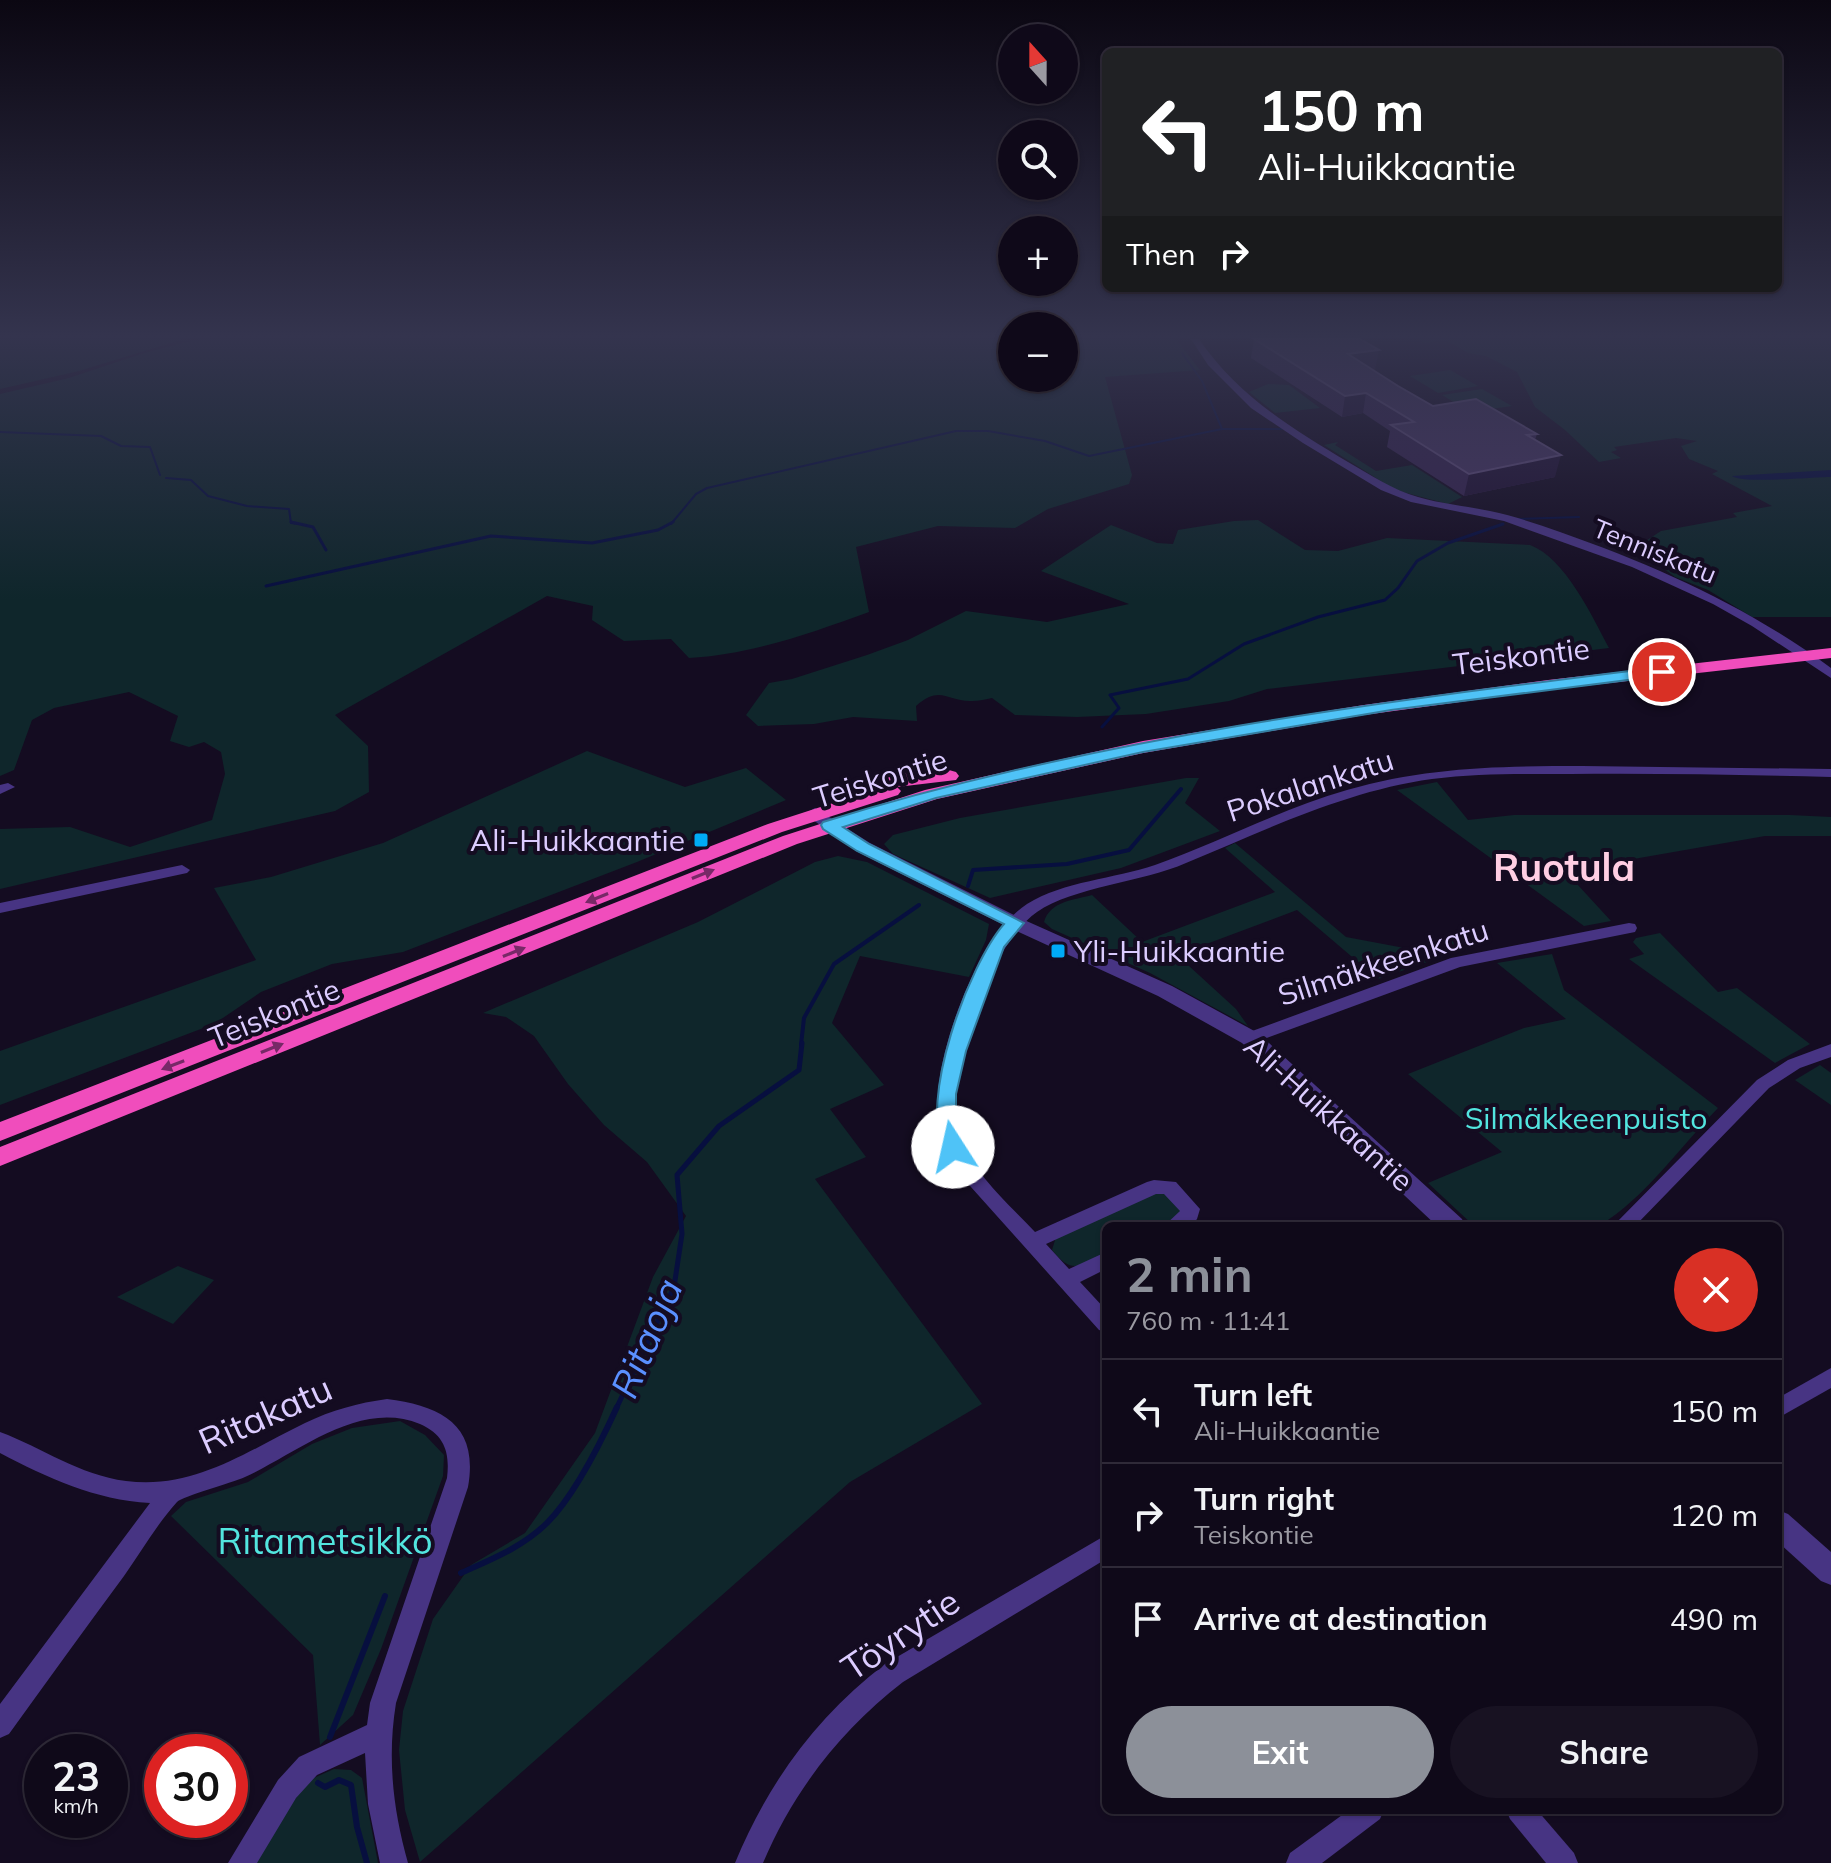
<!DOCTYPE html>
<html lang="en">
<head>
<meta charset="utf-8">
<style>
	:root { --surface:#0f0919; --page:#181222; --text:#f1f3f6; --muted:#9b9aa2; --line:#2f2a38; --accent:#8c9099 }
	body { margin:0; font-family:Mulish,sans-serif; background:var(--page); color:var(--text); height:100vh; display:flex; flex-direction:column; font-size:30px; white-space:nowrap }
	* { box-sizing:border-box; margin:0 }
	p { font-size:26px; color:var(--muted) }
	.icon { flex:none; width:44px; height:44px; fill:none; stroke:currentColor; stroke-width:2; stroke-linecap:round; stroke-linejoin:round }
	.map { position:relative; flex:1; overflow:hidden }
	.sheet { position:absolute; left:1102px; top:1222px; width:680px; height:592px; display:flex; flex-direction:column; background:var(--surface); border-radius:12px; box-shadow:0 2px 6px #0004,0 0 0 2px var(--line) }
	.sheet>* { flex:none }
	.banner { position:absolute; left:1102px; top:48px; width:680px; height:244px; border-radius:12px; box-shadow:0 2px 6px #0004,0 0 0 2px var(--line); background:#202124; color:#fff; overflow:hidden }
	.needle { width:52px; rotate:339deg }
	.tools { position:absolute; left:998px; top:24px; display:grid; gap:16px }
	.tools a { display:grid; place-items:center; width:80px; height:80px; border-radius:50%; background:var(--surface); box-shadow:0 2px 6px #0004,0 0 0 2px var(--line); font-size:40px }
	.speed { position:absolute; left:24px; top:1734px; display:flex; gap:16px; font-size:40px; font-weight:700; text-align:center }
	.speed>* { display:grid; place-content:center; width:104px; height:104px; border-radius:50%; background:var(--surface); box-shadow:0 2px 6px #0004,0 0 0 2px var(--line); line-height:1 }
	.speed small { font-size:20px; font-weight:400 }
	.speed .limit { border:12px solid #d22; background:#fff; color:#111 }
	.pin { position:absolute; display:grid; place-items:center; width:68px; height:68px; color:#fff; margin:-34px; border:4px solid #fff; border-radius:50%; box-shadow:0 2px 8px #0007 }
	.me { position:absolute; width:88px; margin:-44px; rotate:350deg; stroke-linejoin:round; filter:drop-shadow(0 0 6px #0008) }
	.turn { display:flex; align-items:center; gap:28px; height:168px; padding:0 24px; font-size:36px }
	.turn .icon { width:104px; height:104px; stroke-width:2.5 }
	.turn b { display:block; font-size:56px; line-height:68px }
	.then { display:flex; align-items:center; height:76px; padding:0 24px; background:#0003; gap:16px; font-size:30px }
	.round { display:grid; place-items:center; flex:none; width:84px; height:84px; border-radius:42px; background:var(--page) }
	.summary { display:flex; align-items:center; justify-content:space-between; height:136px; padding:0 24px }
	h1 { font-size:48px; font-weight:700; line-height:60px; color:var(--accent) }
	.action { display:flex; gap:16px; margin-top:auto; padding:16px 24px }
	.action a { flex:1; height:92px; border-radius:48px; background:var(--accent); color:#fff; font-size:32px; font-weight:700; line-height:92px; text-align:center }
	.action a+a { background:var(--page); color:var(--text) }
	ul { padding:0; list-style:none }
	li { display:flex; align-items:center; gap:24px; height:104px; padding:0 24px; border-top:2px solid var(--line) }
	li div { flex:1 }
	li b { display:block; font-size:30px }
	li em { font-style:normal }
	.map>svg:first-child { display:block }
	.green { fill:#0f262b }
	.water { fill:#070f3f }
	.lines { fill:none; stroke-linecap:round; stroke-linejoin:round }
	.stream-far4 { stroke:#070f3f; stroke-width:2 }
	.stream-far3 { stroke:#070f3f; stroke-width:3 }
	.stream-far2 { stroke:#070f3f; stroke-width:4 }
	.stream-far1 { stroke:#070f3f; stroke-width:5 }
	.stream { stroke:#070f3f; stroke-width:6 }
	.minor { fill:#473483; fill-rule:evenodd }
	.tertiary { fill:#473483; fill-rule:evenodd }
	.trunk { fill:#f04dbc; fill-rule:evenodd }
	.wall { fill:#362450 }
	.shaded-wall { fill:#211335 }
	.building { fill:#473663; stroke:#5f4d7b; stroke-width:2 }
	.oneway { fill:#772967 }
	.route { fill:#4fc3f7; stroke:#337fa1; stroke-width:2 }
	.poi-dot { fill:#00abf7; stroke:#140c21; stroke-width:3 }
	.labels { text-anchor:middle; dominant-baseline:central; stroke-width:8; stroke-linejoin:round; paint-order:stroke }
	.far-street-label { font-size:26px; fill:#dcccff; stroke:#140c21 }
	.street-label { font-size:30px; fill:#dcccff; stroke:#140c21 }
	.poi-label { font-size:30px; fill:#dcccff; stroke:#140c21; text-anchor:end }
	.park-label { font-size:30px; fill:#52e5df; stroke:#140c21 }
	.near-street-label { font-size:36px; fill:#dcccff; stroke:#140c21 }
	.near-park-label { font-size:36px; fill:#52e5df; stroke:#140c21 }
	.district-label { font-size:38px; font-weight:bold; fill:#ffcee3; stroke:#140c21 }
	.near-water-label { font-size:38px; font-style:italic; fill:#5a90ff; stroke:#140c21 }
</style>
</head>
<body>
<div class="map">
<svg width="1831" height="1863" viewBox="0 0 1831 1863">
	<rect width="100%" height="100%" fill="#140c21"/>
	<!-- green -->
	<g class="green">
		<polygon points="0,339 184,339 79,371 0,389"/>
		<path d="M199 339H1012V378H1064V339H1176L1200 370 1105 377 1132 475 1129 484 1048 509 1015 528 938 526 856 547 869 612C811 633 750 655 689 658L671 639 624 641 592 620 593 606 547 596 335 715 368 746 369 792 335 811 0 889V829L70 827 130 847 212 820 225 774 221 752 204 742 189 747 170 741 178 716 129 692 54 708 32 720 14 770 0 776V394L69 378 144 353Z"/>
		<polygon points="1418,339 1831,339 1831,617 1752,617 1708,590 1675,577 1641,552 1638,546 1661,531 1737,517 1733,513 1772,506 1712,474 1718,471 1689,459 1681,446 1697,441 1676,438 1614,447 1617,450 1611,452 1621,458 1599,462 1565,430 1535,407 1517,372 1486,356 1468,353 1446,340 1424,343"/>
		<polygon points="1450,370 1478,386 1438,393 1410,376"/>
		<polygon points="1268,384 1289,385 1320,408 1275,413 1249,392"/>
		<polygon points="1482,389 1512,406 1470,412 1442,395"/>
		<polygon points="1338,442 1335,445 1376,471 1412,465 1462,497 1448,504 1395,490 1324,445"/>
		<path d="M1258 520 1305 550 1338 551 1387 538 1530 545C1565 558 1592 616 1609 648L1267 689 1229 701 1146 714 1077 717 1015 715 992 698C986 699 979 701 972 701 947 702 941 684 916 706L917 721 853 717 814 724 758 726 746 715 769 683 792 679 867 655 908 640 966 611 1047 622 1129 604 1041 571 1111 525 1157 543 1173 544 1178 530 1234 521Z"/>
		<polygon points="587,751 685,787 746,768 786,800 637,862 403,952 332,964 261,992 214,1024 0,1105 0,1051 256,960 214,888 271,877 383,843"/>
		<polygon points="1186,778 1199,778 1185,803 1220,831 1121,868 990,898 893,854 884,844 893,835 960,818"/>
		<polygon points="1437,782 1468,820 1514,815 1790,815 1831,817 1831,836 1765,836 1565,871 1611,921 1584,926 1397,790"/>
		<path d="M1235 843 1346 937 1415 950 1456 932 1474 946 1378 979 1297 910 1177 955 1236 1009 1248 1026 1150 973 1052 929 1044 922C1050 901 1074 900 1092 895L1142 942 1275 892 1225 848Z"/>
		<polygon points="838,856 867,862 989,924 986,940 969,977 860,956 832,1023 884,1085 830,1109 866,1157 815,1179 982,1404 850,1482 420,1862 405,1810 399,1750 403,1711 433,1619 471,1565 525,1533 595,1433 653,1277 686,1216 647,1162 604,1125 568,1084 534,1036 506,1017 483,1013 698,922 815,862"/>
		<polygon points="1660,933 1718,992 1737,988 1810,1044 1775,1063 1629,959 1644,954 1633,942 1636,938"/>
		<path d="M1552 954 1564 990 1718 1108C1680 1147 1646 1197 1599 1226H1474L1428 1183 1502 1152 1408 1074 1524 1028 1566 1019 1497 963Z"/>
		<polygon points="1820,1065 1831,1073 1831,1105 1795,1080"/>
		<path d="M1163 1191 1180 1204V1216L1161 1226H1106V1254C1080 1265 1073 1276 1052 1250L1056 1237 1155 1192Z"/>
		<polygon points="178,1266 214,1280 173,1324 117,1297"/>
		<polygon points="400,1421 425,1435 444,1455 443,1476 381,1649 353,1715 320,1745 313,1655 171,1516 186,1502 248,1482 312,1444 352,1428"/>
		<polygon points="334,1769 351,1770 362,1778 378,1863 253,1863 307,1781"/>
	</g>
	<!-- water -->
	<path class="water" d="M1831 470V477C1812 477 1742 484 1732 476Z"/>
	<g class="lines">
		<!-- stream-far4 -->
		<g class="stream-far4">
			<polyline points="1182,353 1202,381 1222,429"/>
			<polyline points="0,432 101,436 121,446 150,447 160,475"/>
			<polyline points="166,478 191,480 208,496 247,506 289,509 291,523 299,524"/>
			<polyline points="1516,519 1579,517"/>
			<polyline points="671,524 696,494 707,488 956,431 988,431 1045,441 1089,456 1222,429 1282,429"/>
		</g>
		<!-- stream-far3 -->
		<g class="stream-far3">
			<polyline points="291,522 313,527 326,550"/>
			<polyline points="266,586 491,536 592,543 658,530 673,522"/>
			<polyline points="1102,727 1119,708 1110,695 1188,679 1244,644 1318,617 1385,600 1398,588 1417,561 1448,543 1503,524"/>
		</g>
		<!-- stream-far2 -->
		<g class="stream-far2">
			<polyline points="968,886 973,870 1067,864 1129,850 1181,789"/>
			<polyline points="801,1045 804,1018 834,964 919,905"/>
		</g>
		<!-- stream-far1 -->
		<polyline class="stream-far1" points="616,1409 674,1287 682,1234 677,1175 719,1126 799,1070 802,1043"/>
		<!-- stream -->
		<g class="stream">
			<path d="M461 1573C490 1560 523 1547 547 1523 574 1496 601 1442 617 1407"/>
			<polyline points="330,1737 385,1596"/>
			<polyline points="318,1783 325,1787 339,1780 351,1785 357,1827 367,1863"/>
		</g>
		<!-- minor -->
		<g class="minor">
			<path d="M1191 339H1199C1237 395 1291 428 1348 462 1371 475 1393 490 1418 497 1442 504 1466 506 1490 511 1514 516 1537 524 1560 532 1657 566 1748 607 1831 668V678L1752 626 1713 604 1632 567 1504 521 1411 502 1381 490 1303 443 1251 408 1208 365Z"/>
			<path d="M1582 766 1831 769V777C1744 775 1658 773 1571 774 1525 774 1478 773 1432 779 1345 791 1266 830 1186 863 1143 882 1073 887 1037 912 988 946 941 1081 961 1137 974 1175 1008 1203 1035 1232L1147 1182 1154 1180 1176 1182 1200 1209 1197 1219 1191 1226H1164L1180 1211 1164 1194H1156L1046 1244 1069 1269 1106 1252V1269L1080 1282 1106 1310V1332L1099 1330 962 1177C951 1158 940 1138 938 1115 932 1059 978 935 1027 904 1064 881 1114 879 1155 865 1220 842 1281 809 1347 790 1426 767 1500 766 1582 766Z"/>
			<polygon points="8,783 15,787 0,794 0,785"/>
			<polygon points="182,865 190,870 187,873 0,913 0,903"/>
			<polygon points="1629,923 1635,924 1637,928 1635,932 1460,967 1256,1042 1244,1042 1241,1038 1244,1034 1451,958"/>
			<polygon points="1831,1044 1831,1057 1800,1068 1769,1088 1635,1226 1613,1226 1757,1080 1788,1060"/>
			<polygon points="1831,1368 1831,1388 1778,1418 1778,1398"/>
			<path d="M387 1399C442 1406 479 1425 468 1487L396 1703C387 1758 393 1810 408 1863H380L368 1804 365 1753 317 1775 296 1798 257 1863H228L278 1780 299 1757 367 1725 370 1703 447 1478C450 1453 445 1435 420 1424 359 1399 298 1453 245 1477 232 1483 183 1496 177 1502 157 1524 141 1552 124 1576 85 1629 47 1681 9 1734L0 1738V1704L150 1503C95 1500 48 1478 0 1453V1432C43 1448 79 1475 126 1481 194 1490 247 1451 305 1423 332 1410 358 1403 387 1399Z"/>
			<path d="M1106 1535V1559L903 1682C841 1730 794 1790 763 1863H735C768 1783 816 1717 885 1664Z"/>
			<polygon points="1349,1810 1384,1810 1380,1819 1322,1863 1286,1863 1290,1853"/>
			<polygon points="1506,1810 1537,1810 1574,1853 1578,1863 1546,1863 1510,1819"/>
		</g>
		<!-- tertiary -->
		<g class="tertiary">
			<polygon points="815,808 870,843 1022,919 1172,986 1258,1033 1462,1219 1465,1226 1437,1226 1242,1043 1158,996 1008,927 856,851 809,817 806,813"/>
			<polygon points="1778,1510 1788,1514 1831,1552 1831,1585 1821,1581 1778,1542"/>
		</g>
		<!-- trunk -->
		<g class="trunk">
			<polygon points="1831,648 1831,658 1548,690 1364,715 1143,753 937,799 797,844 0,1166 0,1147 783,836 925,790 1143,741 1364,705 1548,680"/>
			<polygon points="949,770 956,772 959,776 956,780 897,787 901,791 898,795 782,832 0,1141 0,1122 768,824 870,791 863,786 866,782 909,772"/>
		</g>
	</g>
	<!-- wall -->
	<polygon class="wall" points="1254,339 1375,370 1373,370 1433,406 1537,434 1535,440 1555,477 1464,496 1387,447 1390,431 1363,413 1342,417 1251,358"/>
	<!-- shaded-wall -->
	<g class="shaded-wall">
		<polygon points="1379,350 1375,370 1345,374 1348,354"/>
		<polygon points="1366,393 1363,413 1342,417 1345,396"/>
		<polygon points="1561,455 1555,477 1464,496 1469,474"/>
	</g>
	<!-- building -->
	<polygon class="building" points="1254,339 1360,339 1379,350 1348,354 1398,386 1433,406 1476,399 1537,434 1527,435 1561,455 1469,474 1391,425 1414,422 1366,393 1345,396"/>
	<!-- one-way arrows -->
	<defs><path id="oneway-solid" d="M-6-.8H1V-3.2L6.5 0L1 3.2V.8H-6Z" transform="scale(2)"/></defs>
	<g class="oneway">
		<use href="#oneway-solid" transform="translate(703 874) rotate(-22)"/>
		<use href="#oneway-solid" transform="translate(597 898) rotate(158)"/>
		<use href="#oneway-solid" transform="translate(514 952) rotate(-22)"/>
		<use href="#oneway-solid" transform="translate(272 1048) rotate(-22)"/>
		<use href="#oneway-solid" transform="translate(173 1065) rotate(159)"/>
	</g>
	<!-- sky -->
	<linearGradient id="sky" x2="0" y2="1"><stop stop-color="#0b0712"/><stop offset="0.56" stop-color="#34344e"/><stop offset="1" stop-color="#34344e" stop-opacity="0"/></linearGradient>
	<rect width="1831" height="600" fill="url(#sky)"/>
	<!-- route -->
	<path class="route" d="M1662 667 1667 669V675L1391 710 1143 752 936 798 843 827 869 844 1024 923 1004 947 966 1051 956 1094V1124L963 1147 960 1152H945C917 1103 969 964 1004 924L857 851 823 829 821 825 823 822C1096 737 1379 702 1662 667Z"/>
	<!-- markers -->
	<g class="poi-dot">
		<rect x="693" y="832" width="16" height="16" rx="4"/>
		<rect x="1050" y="943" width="16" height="16" rx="4"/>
	</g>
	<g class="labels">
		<!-- far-street labels -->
		<g class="far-street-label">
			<text transform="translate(1655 551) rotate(22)">Tenniskatu</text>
		</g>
		<!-- street labels -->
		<g class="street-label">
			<text transform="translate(1521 656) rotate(-7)">Teiskontie</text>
			<text transform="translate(880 778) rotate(-17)">Teiskontie</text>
			<text transform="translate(1310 785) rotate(-18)">Pokalankatu</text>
			<text transform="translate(1383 962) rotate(-18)">Silmäkkeenkatu</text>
			<text transform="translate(274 1013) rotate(-22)">Teiskontie</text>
			<text transform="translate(1329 1113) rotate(42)">Ali-Huikkaantie</text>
		</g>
		<!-- poi labels -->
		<g class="poi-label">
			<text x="685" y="840">Ali-Huikkaantie</text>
			<text x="1074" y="951" text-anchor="start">Yli-Huikkaantie</text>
		</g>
		<!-- park labels -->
		<g class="park-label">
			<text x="1586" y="1118">Silmäkkeenpuisto</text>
		</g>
		<!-- near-street labels -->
		<g class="near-street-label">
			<text transform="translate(265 1414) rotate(-24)">Ritakatu</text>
			<text transform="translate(900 1634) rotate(-34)">Töyrytie</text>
		</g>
		<!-- near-park labels -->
		<g class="near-park-label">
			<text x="325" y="1540">Ritametsikkö</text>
		</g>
		<!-- district labels -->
		<g class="district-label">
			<text x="1564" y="867">Ruotula</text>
		</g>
		<!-- near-water labels -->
		<g class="near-water-label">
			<text transform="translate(646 1338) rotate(-67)">Ritaoja</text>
		</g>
	</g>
</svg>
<div class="tools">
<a><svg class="needle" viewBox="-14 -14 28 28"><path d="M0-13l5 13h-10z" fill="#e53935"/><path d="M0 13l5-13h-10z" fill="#9b9aa2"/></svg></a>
<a><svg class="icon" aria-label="search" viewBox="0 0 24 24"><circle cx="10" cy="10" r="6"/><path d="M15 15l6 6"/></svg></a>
<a>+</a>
<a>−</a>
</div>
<div class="speed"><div>23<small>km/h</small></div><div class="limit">30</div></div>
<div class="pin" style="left:1662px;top:672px;background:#d93025"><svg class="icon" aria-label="arrive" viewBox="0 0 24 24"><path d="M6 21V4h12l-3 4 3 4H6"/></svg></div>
<svg class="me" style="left:953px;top:1147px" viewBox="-20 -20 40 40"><circle r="19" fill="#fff"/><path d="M0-13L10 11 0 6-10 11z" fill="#4fc3f7"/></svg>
<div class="banner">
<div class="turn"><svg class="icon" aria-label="left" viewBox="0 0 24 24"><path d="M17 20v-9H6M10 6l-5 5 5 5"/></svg><div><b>150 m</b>Ali-Huikkaantie</div></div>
<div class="then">Then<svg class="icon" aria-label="right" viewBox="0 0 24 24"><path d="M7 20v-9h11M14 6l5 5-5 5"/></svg></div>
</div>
<section class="sheet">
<div class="summary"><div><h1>2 min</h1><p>760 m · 11:41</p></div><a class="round" style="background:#d93025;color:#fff"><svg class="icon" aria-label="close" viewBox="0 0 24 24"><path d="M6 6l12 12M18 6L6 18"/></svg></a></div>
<ul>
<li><svg class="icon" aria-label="left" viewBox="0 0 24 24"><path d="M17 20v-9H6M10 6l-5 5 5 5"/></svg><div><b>Turn left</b><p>Ali-Huikkaantie</p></div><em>150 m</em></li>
<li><svg class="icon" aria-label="right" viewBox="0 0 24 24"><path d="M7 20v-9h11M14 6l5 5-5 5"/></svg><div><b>Turn right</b><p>Teiskontie</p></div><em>120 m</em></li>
<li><svg class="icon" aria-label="arrive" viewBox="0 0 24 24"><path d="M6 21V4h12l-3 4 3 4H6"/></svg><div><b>Arrive at destination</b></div><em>490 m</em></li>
</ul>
<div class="action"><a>Exit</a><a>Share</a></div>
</section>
</div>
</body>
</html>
